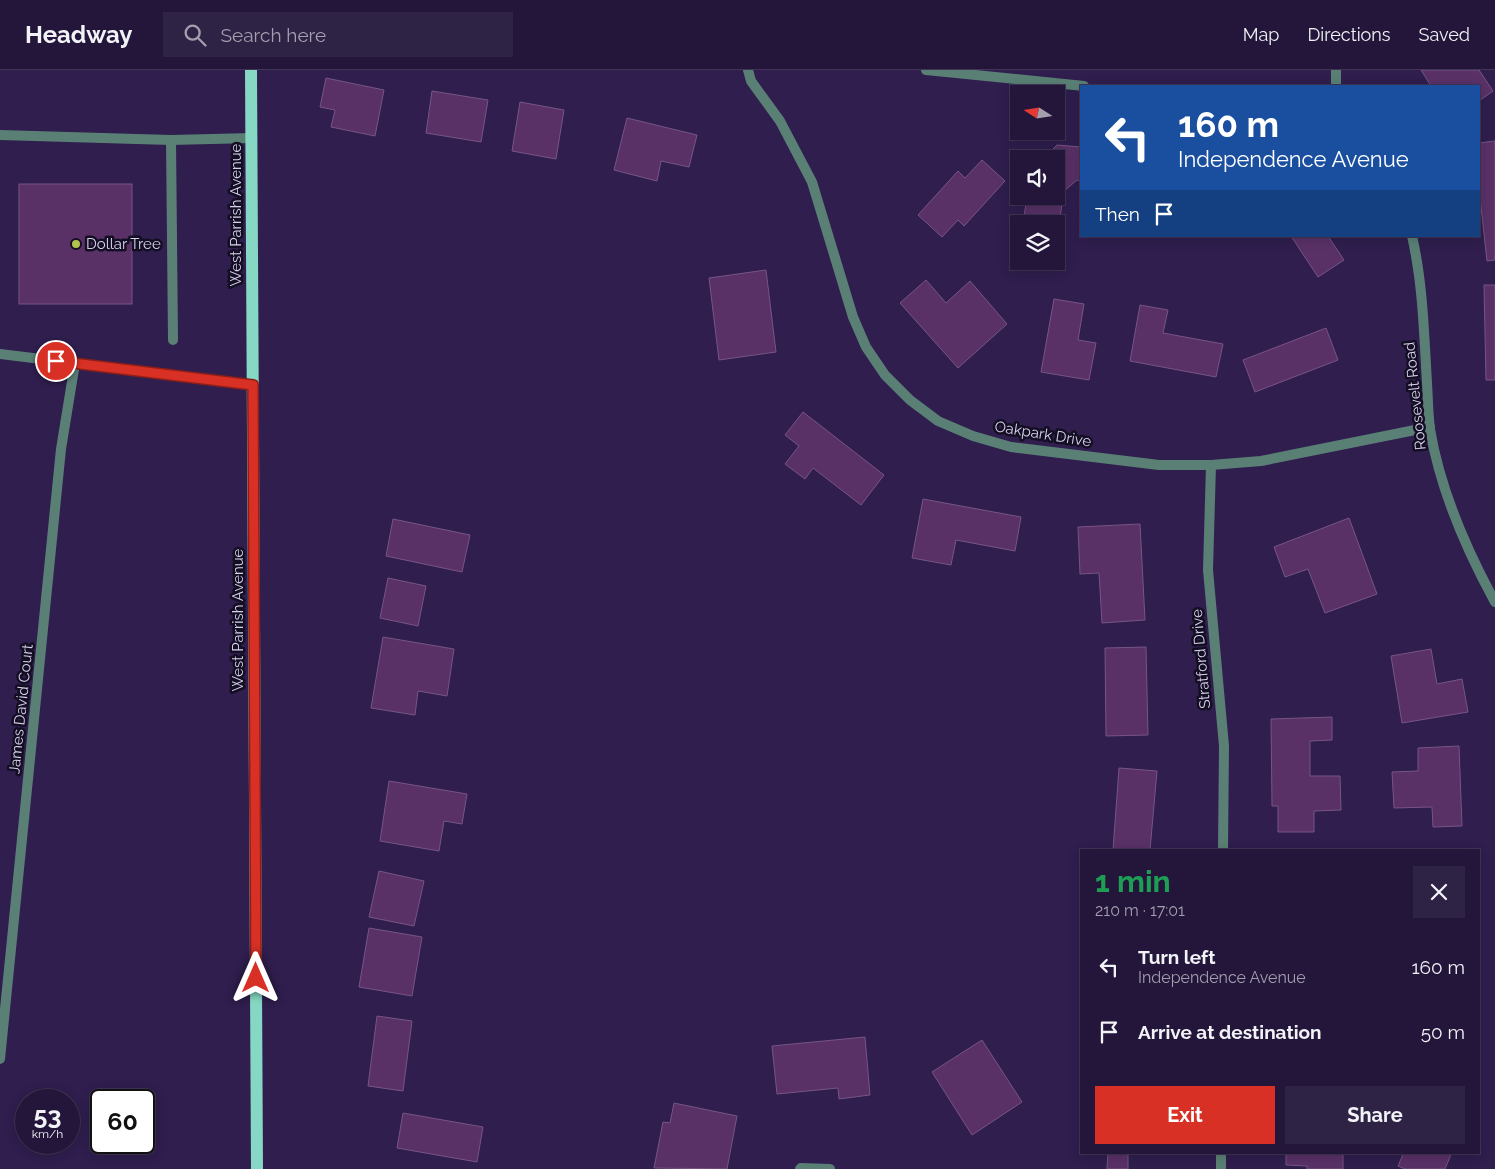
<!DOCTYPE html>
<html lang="en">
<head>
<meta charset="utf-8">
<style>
	:root { --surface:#23163a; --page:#2f2345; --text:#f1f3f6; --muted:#a39faf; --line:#403554; --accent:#d93025 }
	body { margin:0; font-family:Raleway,sans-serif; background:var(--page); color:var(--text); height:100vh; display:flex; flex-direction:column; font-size:19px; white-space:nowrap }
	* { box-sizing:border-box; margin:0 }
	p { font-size:16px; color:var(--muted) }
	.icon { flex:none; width:28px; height:28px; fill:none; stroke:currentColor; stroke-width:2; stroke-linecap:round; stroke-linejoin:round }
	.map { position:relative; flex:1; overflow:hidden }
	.side { position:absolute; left:1080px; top:779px; width:400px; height:305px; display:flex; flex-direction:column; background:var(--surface); border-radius:0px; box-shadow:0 2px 12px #0003,0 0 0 1px var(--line) }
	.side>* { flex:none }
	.guide { position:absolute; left:1080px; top:15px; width:400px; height:152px; border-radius:0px; box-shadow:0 2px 12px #0003,0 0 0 1px var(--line); background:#1a4fa0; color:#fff; overflow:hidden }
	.needle { width:32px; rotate:282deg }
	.buttons { position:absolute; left:1010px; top:15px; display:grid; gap:10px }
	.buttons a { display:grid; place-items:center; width:55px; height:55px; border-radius:0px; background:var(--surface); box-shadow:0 2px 12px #0003,0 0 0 1px var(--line); font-size:25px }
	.speed { position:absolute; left:15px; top:1019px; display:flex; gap:10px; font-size:25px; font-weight:700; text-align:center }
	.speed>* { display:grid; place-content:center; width:65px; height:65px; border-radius:50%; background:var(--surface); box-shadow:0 2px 12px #0003,0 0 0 1px var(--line); line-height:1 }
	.speed small { font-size:12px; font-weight:400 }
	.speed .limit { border:2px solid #111; border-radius:8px; background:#fff; color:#111 }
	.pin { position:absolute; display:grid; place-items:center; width:42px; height:42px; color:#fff; margin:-21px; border:2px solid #fff; border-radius:50%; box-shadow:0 1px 5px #0007 }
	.me { position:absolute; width:55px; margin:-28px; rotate:0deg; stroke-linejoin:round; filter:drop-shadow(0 0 4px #0008) }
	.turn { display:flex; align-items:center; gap:18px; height:105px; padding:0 15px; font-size:22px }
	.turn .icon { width:65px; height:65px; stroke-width:2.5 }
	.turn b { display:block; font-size:35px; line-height:42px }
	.then { display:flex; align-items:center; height:48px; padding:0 15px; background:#0003; gap:10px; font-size:19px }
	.round { display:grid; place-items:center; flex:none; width:52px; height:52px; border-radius:0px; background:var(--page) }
	.head { display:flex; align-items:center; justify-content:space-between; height:85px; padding:0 15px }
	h1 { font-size:30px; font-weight:700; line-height:38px; color:#1e9e55 }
	.cta { display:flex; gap:10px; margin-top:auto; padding:10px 15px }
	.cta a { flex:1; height:58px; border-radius:0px; background:var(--accent); color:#fff; font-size:20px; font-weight:700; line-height:58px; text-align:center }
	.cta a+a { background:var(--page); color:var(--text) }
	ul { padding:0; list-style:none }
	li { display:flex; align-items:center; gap:15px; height:65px; padding:0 15px }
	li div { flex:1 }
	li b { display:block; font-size:19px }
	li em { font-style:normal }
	header { display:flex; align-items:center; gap:30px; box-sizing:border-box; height:70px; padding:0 25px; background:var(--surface); border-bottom:1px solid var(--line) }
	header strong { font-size:24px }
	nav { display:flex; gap:28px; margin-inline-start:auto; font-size:18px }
	.search { width:350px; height:45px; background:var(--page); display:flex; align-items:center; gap:12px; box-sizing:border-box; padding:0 18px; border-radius:0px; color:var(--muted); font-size:19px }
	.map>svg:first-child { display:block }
	.building { fill:#593167; stroke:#775584 }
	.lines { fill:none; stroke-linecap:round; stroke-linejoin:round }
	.lane { stroke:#5a8076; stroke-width:10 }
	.street { stroke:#5a8076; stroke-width:10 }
	.primary { stroke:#86d7c3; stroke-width:12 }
	.route-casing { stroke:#8d1f18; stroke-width:12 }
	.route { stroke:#d93025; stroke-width:9 }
	.poi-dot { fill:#b2c34c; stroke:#140e23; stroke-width:2 }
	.labels { text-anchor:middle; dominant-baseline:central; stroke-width:5; stroke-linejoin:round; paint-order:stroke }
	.street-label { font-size:15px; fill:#d7d0ee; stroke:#140e23 }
	.poi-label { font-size:15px; fill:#d7d0ee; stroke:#140e23; text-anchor:start }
</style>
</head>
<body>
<header>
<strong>Headway</strong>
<div class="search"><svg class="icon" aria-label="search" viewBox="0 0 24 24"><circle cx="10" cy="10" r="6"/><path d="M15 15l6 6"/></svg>Search here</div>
<nav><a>Map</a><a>Directions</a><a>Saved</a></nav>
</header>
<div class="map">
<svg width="1495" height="1099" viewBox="0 0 1495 1099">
	<rect width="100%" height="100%" fill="#2f1e4e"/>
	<!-- building -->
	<g class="building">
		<polygon points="1421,0 1479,0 1493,21 1479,31 1479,16 1431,16"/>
		<polygon points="326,8 384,20 375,66 331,57 335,40 320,37"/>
		<polygon points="432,21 488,30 481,72 426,63"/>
		<polygon points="520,32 564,40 556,89 512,81"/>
		<polygon points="627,48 697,65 689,97 661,91 657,111 614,100"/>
		<polygon points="1495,71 1495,190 1487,191 1479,118 1479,73"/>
		<polygon points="1057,75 1081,77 1081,111 1077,110 1064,121 1056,174 1056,154 1023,154 1027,126 1056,126 1056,89 1043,89"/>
		<polygon points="982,90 1005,111 964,156 958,150 942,167 918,145 958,101 965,108"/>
		<rect x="19" y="114" width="113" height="120"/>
		<polygon points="1291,166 1328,166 1344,190 1318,207"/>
		<polygon points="766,200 776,282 719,290 709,208"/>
		<polygon points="926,210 946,233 970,211 1007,254 958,298 900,233"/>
		<polygon points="1484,215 1495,215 1495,310 1486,310"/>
		<polygon points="1054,229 1084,234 1078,270 1096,273 1089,310 1041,302"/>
		<polygon points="1140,235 1168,240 1163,263 1223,274 1216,307 1130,291"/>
		<polygon points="1326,258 1338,290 1255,322 1243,290"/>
		<polygon points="803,342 884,405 861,435 813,398 805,409 785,394 799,376 785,365"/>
		<polygon points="923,429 1021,447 1015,481 956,470 951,495 912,488"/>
		<polygon points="1349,448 1377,524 1325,543 1308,499 1285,507 1274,477"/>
		<polygon points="393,449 470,465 462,502 386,486"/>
		<polygon points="1140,454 1145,550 1102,553 1099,503 1080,504 1078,457"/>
		<polygon points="388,508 426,516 418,556 380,548"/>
		<polygon points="383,567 454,579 447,626 418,621 415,645 371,638"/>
		<polygon points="1146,577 1148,665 1106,666 1105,578"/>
		<polygon points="1431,579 1437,614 1462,609 1468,642 1402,653 1391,586"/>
		<polygon points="1332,647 1332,670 1310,671 1310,706 1340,706 1341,740 1314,741 1314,762 1278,762 1278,736 1272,736 1271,649"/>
		<polygon points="1459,676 1462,756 1433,757 1432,737 1394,738 1392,702 1418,701 1418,678"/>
		<polygon points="1119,698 1157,701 1150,780 1113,780"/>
		<polygon points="389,711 467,724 462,754 444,751 439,781 380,771"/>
		<polygon points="379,801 424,811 414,856 369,847"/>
		<polygon points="369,858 422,867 412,926 359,917"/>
		<polygon points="377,946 412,951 403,1021 368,1016"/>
		<polygon points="865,967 870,1025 839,1029 838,1018 777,1024 772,976"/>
		<polygon points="982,970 1022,1032 972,1065 932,1002"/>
		<polygon points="674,1033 737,1046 727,1099 654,1098 663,1052 670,1053"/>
		<polygon points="403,1043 483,1057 477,1092 397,1078"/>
		<polygon points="1108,1082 1128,1083 1128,1099 1107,1099"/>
		<polygon points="1286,1082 1343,1082 1343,1099 1307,1099 1307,1096 1286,1095"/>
		<polygon points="1404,1082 1452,1082 1445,1099 1405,1099 1398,1096"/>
	</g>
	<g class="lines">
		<!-- lane -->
		<g class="lane">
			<polyline points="0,65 171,70 252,68"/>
			<polyline points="171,70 173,270"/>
			<polyline points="800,1099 801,1098 830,1099"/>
		</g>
		<!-- street -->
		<g class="street">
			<polyline points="748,0 751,11 780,51 812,112 853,247 866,277 885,305 910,330 938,351 973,366 1011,377 1159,395 1211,395 1261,391 1430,357"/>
			<polyline points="926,0 1084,16"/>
			<polyline points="1336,0 1336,16"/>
			<path d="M1412 166C1423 214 1424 264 1427 313 1428 328 1428 344 1430 359 1440 419 1466 479 1495 532"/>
			<polyline points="0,284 253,315"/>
			<polyline points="1211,395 1208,500 1224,676 1223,780"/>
			<polyline points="0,989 61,379 75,293"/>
			<polyline points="1221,1099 1221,1082"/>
		</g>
		<!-- primary -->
		<polyline class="primary" points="251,0 257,1099"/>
	</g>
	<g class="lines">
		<!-- route casing -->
		<g class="route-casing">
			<polyline id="route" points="56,291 253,315 256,908"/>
		</g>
		<!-- route -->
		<use href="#route" class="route"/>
	</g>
	<!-- markers -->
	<circle class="poi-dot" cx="76" cy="174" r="5"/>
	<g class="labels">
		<!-- street labels -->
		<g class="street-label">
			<text transform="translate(236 145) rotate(-90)">West Parrish Avenue</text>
			<text transform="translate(1415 326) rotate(-96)">Roosevelt Road</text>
			<text transform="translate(1043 364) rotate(9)">Oakpark Drive</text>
			<text transform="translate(238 550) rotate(-90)">West Parrish Avenue</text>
			<text transform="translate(1201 589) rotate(-95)">Stratford Drive</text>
			<text transform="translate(21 639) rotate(-84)">James David Court</text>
		</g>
		<!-- poi labels -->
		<g class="poi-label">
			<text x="86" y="174">Dollar Tree</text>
		</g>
	</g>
</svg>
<div class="buttons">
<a><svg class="needle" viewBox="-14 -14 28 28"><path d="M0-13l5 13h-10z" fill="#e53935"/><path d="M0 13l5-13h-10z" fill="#a39faf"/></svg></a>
<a><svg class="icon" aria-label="sound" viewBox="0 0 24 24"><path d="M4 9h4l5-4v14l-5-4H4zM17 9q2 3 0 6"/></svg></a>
<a><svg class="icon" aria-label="layers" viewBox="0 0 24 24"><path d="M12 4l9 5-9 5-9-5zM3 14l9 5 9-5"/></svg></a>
</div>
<div class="speed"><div>53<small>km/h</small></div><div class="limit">60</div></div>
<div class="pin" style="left:56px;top:291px;background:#d93025"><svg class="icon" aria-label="arrive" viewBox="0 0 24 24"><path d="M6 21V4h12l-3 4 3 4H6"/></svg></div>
<svg class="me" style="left:256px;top:908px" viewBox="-20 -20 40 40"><path d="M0-17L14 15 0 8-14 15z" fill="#d93025" stroke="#fff" stroke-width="4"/></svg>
<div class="guide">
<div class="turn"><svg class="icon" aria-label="left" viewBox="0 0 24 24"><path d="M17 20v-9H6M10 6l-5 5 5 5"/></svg><div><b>160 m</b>Independence Avenue</div></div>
<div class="then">Then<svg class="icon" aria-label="arrive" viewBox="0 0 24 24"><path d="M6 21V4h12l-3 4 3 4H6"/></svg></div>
</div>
<section class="side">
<div class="head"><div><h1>1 min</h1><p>210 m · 17:01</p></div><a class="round"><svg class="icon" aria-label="close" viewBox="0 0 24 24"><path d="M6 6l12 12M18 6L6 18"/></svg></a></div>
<ul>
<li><svg class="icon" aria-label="left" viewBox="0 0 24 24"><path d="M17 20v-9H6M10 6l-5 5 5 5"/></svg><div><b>Turn left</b><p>Independence Avenue</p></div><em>160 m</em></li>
<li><svg class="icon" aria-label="arrive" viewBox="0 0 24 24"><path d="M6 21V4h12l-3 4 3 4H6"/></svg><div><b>Arrive at destination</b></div><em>50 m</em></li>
</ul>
<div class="cta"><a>Exit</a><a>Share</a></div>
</section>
</div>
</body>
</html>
